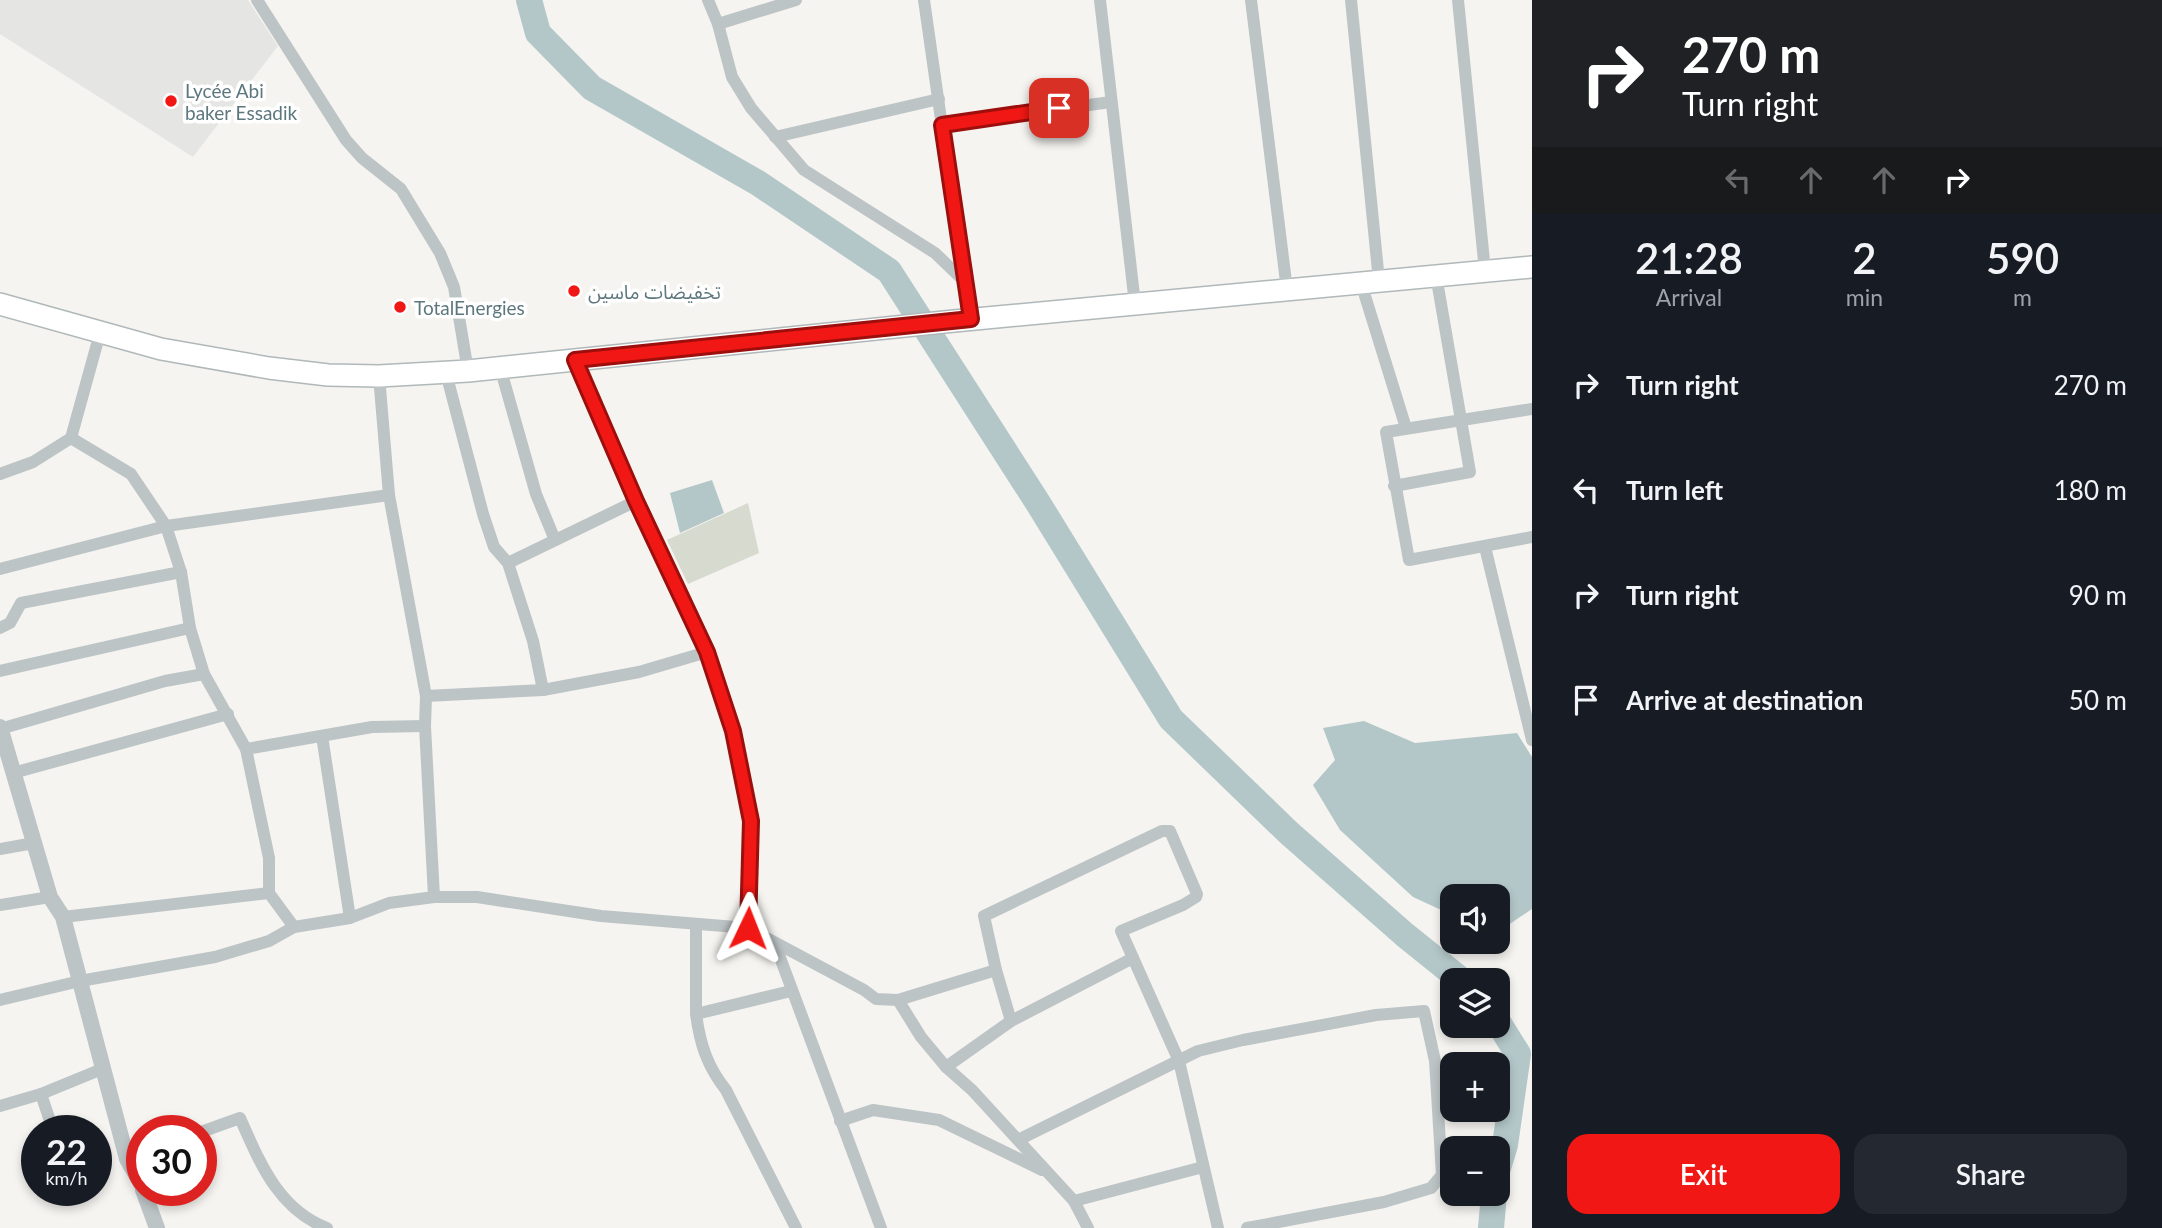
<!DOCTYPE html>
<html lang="en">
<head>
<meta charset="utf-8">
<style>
	:root { --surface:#171b24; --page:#242831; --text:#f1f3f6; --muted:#9ea1a6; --accent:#f11714 }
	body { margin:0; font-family:Lato,"Noto Sans Arabic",sans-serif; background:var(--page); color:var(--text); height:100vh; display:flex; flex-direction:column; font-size:26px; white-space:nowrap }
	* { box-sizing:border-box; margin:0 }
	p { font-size:23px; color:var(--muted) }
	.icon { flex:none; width:38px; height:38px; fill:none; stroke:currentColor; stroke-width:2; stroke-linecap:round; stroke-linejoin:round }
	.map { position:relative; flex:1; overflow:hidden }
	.side { display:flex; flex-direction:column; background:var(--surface); width:630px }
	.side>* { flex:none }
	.banner { background:#202124; color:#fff; overflow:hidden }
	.tools { position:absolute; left:1440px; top:884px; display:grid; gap:14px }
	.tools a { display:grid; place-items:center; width:70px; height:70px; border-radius:14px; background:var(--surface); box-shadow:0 4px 10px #0003; font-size:35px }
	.speed { position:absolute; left:21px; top:1115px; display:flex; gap:14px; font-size:35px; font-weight:700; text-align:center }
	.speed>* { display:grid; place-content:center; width:91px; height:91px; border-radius:50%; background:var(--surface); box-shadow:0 4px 10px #0003; line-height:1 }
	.speed small { font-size:18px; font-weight:400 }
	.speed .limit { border:10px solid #d22; background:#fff; color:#111 }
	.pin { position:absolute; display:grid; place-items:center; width:60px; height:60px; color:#fff; margin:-30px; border-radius:14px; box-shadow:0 4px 10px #0006 }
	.me { position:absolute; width:77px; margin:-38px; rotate:2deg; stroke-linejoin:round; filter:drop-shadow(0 0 5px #0008) }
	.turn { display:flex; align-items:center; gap:24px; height:147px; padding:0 35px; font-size:32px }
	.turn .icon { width:91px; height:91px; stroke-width:2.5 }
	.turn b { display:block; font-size:49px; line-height:60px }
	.lanes { display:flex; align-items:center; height:66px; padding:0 35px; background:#0003; justify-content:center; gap:35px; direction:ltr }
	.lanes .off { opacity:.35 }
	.eta { display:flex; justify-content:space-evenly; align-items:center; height:119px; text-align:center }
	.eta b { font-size:42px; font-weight:600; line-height:49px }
	.action { display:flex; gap:14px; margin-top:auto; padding:14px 35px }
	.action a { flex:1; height:80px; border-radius:21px; background:var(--accent); color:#fff; font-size:28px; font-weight:600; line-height:80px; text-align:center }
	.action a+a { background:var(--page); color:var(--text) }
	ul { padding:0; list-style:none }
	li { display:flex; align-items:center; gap:21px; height:105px; padding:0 35px }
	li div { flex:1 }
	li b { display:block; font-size:26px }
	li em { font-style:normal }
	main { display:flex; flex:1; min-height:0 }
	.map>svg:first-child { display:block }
	.built { fill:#e5e6e4 }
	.green { fill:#d6dacf }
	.water { fill:#b4c7c8 }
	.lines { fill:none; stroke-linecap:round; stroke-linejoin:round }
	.river { stroke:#b4c7c8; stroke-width:26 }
	.primary-casing { stroke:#b0b8ba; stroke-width:24 }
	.minor { stroke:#bdc4c6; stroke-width:12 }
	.tertiary { stroke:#bdc4c6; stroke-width:16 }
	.primary { stroke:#fff; stroke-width:21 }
	.route-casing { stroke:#9d0f0d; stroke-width:18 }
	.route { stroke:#f11714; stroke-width:12 }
	.poi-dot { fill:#f11714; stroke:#fff; stroke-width:2.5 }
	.labels { text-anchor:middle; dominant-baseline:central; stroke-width:7; stroke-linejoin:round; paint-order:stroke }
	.poi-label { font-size:19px; fill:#5d777e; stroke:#fff; text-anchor:start }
</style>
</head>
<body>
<main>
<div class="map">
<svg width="1532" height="1228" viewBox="0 0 1532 1228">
	<rect width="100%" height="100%" fill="#f5f4f0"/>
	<!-- built -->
	<polygon class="built" points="0,0 248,0 278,46 193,157 0,34"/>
	<!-- green -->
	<polygon class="green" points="748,503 759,553 688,584 667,540"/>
	<!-- water -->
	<g class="water">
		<polygon points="712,480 724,513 680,533 670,493"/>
		<polygon points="1364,721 1415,743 1517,733 1532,757 1532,909 1498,932 1498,896 1452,896 1452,915 1413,897 1340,830 1313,785 1335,760 1323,728"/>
	</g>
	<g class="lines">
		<!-- river -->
		<g class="river">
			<polyline points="529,0 538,33 592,88 758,183 889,271 1038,503 1171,719 1289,833 1405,935 1461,980"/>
			<polyline points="1498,1022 1518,1054 1505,1145 1498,1168"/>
			<polyline points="1491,1228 1494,1194"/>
		</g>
		<!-- primary casing -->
		<g class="primary-casing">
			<polyline id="primary" points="0,304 161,349 269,368 328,375 379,376 468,371 954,321 1532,267"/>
		</g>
		<!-- minor -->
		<g class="minor">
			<polyline points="257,0 346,140 362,158 401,189 440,253 454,287 468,371"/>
			<polyline points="708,0 718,24 732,77 751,108 804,170 935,253 964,281 971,319"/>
			<polyline points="924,0 964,281"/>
			<polyline points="1100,0 1135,304"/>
			<polyline points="1251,0 1287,290"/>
			<polyline points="1351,0 1379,281"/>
			<polyline points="1458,0 1485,271"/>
			<polyline points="718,24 796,0"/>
			<polyline points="942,125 1111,102"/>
			<polyline points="775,137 939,99"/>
			<polyline points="1361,283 1406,428"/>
			<polyline points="575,360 636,501 707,652 733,731 751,821 748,928"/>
			<polyline points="500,367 536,494 555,540"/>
			<polyline points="446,373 483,514 494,547 508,563 533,641 543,690"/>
			<polyline points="379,376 389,495 426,696 425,726 434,897"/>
			<polyline points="1532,409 1386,432 1409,560 1532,537"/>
			<polyline points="71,438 131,474 166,526 181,572 190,628 204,674 246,749 269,858 269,893 294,927"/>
			<polyline points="0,474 33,462 71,438 100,333"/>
			<polyline points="1394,486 1470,472 1436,275"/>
			<polyline points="1485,547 1532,740"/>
			<polyline points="508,563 636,501"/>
			<polyline points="0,569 166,526 389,495"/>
			<polyline points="0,628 10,623 21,603 181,572"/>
			<polyline points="0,671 190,628"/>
			<polyline points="426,696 543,690 639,672 707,652"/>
			<polyline points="0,729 165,681 204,674"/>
			<polyline points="322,736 350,918"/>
			<polyline points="246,749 372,727 425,726"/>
			<polyline points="13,773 228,714"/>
			<polyline points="0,849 34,843"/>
			<polyline points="0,905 50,897"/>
			<polyline points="63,917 269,893"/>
			<polyline points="696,924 696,1014 791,991"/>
			<polyline points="775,944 881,1228"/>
			<polyline points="0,1000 80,981 215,957 269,941 294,927 350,918 389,903 434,897 477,897 601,916 748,928 864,990 876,999 898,1000 921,1037 946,1067 972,1090 1074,1201 1088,1228"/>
			<polyline points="898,1000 996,970"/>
			<path d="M696 1014C700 1044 707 1066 726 1090L796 1228"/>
			<polyline points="1011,1021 996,970 984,916 1162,831 1170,831 1197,894 1196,897 1183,905 1121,931 1179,1061 1218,1228"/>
			<polyline points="946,1067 1011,1021 1133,958"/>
			<polyline points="41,1094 53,1130"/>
			<polyline points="0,1106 41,1094 102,1069"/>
			<polyline points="840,1121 873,1110 939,1120 1042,1170"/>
			<path d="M201 1132 240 1118C260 1163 278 1209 327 1228"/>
			<polyline points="1018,1140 1198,1051 1243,1040 1376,1015 1424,1011 1435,1061 1442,1175 1431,1188 1384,1202 1247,1228"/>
			<polyline points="127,1159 142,1153"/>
			<polyline points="1074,1201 1203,1167"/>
		</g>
		<!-- tertiary -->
		<g class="tertiary">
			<polyline points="0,727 50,897 63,917 127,1159 142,1185"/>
			<polyline points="143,1190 157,1228"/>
		</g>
		<!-- primary -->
		<use href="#primary" class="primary"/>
	</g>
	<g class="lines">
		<!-- route casing -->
		<g class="route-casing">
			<polyline id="route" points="748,928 751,821 733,731 707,652 636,501 575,360 971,319 942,125 1059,108"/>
		</g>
		<!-- route -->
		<use href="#route" class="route"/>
	</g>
	<!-- markers -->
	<g class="poi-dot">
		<circle cx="171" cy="101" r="7"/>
		<circle cx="574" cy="291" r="7"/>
		<circle cx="400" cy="307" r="7"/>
	</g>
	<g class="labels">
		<!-- poi labels -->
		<g class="poi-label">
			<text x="185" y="90">Lycée Abi<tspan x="185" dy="22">baker Essadik</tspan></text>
			<text x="588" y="291">تخفيضات ماسين</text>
			<text x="414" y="307">TotalEnergies</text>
		</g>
	</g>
</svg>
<div class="tools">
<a><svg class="icon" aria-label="sound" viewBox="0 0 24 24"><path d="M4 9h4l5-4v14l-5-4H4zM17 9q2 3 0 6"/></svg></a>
<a><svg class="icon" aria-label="layers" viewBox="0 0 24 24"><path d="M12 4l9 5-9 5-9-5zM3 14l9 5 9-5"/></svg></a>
<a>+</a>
<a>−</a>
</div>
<div class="speed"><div>22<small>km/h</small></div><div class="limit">30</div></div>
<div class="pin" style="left:1059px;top:108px;background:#d93025"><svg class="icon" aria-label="arrive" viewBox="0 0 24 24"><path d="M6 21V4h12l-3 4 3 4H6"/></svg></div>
<svg class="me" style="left:748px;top:928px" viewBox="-20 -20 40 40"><path d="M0-17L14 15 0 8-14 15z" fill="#f11714" stroke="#fff" stroke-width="4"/></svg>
</div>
<section class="side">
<div class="banner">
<div class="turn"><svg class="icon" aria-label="right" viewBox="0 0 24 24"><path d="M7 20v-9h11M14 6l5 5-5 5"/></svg><div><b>270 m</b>Turn right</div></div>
<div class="lanes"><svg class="icon off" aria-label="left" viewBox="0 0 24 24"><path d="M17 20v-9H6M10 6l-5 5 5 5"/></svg><svg class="icon off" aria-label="ahead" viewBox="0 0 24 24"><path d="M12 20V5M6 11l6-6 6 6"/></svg><svg class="icon off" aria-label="ahead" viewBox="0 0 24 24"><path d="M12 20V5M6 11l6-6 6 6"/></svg><svg class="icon" aria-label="right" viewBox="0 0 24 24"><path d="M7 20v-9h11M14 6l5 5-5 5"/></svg></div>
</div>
<div class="eta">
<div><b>21:28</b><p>Arrival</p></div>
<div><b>2</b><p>min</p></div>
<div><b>590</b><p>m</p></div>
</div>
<ul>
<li><svg class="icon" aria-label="right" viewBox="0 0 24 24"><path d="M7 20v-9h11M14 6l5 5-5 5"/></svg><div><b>Turn right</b></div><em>270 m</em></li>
<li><svg class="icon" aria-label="left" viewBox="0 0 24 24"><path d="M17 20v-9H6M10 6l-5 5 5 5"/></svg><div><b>Turn left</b></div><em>180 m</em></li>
<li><svg class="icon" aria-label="right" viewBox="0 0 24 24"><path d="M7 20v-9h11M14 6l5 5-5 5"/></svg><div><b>Turn right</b></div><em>90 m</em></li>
<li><svg class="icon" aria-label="arrive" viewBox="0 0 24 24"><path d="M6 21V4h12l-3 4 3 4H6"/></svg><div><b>Arrive at destination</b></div><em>50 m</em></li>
</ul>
<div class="action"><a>Exit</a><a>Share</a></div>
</section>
</main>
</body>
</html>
